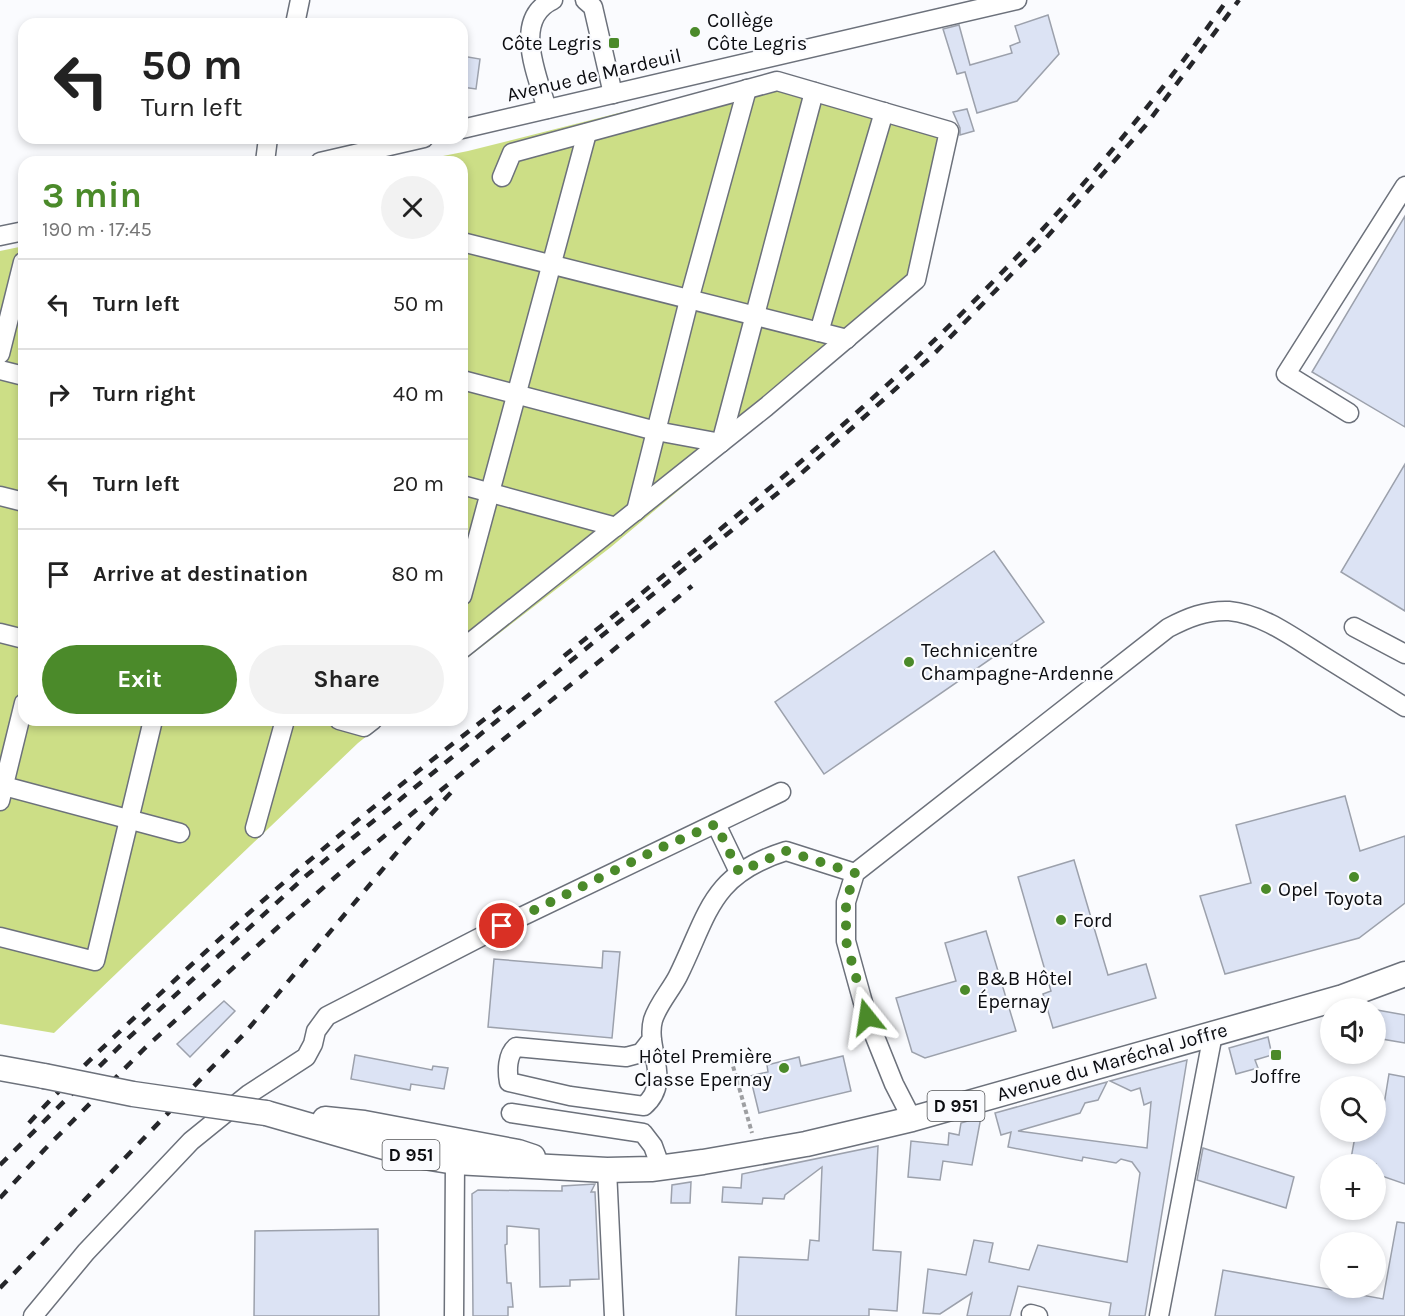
<!DOCTYPE html>
<html lang="en">
<head>
<meta charset="utf-8">
<style>
	:root { --surface:#fff; --page:#f2f2f2; --text:#222; --muted:#767676; --line:#e0e0e0; --accent:#4b8a2a }
	body { margin:0; font-family:Karla,sans-serif; background:var(--page); color:var(--text); height:100vh; display:flex; flex-direction:column; font-size:22px; white-space:nowrap }
	* { box-sizing:border-box; margin:0 }
	p { font-size:20px; color:var(--muted) }
	.icon { flex:none; width:33px; height:33px; fill:none; stroke:currentColor; stroke-width:2; stroke-linecap:round; stroke-linejoin:round }
	.map { position:relative; flex:1; overflow:hidden }
	.panel { position:absolute; left:18px; top:156px; width:450px; height:570px; display:flex; flex-direction:column; background:var(--surface); border-radius:18px; box-shadow:0 3px 9px #0003 }
	.panel>* { flex:none }
	.banner { position:absolute; left:18px; top:18px; width:450px; height:126px; border-radius:18px; box-shadow:0 3px 9px #0003; background:#fff; color:var(--text); overflow:hidden }
	.buttons { position:absolute; left:1320px; top:998px; display:grid; gap:12px }
	.buttons a { display:grid; place-items:center; width:66px; height:66px; border-radius:50%; background:var(--surface); box-shadow:0 3px 9px #0003; font-size:30px }
	.pin { position:absolute; display:grid; place-items:center; width:51px; height:51px; color:#fff; margin:-26px; border:3px solid #fff; border-radius:50%; box-shadow:0 2px 6px #0007 }
	.me { position:absolute; width:66px; margin:-33px; rotate:345deg; stroke-linejoin:round; filter:drop-shadow(0 0 4px #0008) }
	.turn { display:flex; align-items:center; gap:21px; height:126px; padding:0 24px; font-size:27px }
	.turn .icon { width:78px; height:78px; stroke-width:2.5 }
	.turn b { display:block; font-size:42px; line-height:51px }
	.round { display:grid; place-items:center; flex:none; width:63px; height:63px; border-radius:32px; background:var(--page) }
	.headline { display:flex; align-items:center; justify-content:space-between; height:102px; padding:0 24px }
	h1 { font-size:36px; font-weight:700; line-height:45px; color:var(--accent) }
	.cta { display:flex; gap:12px; margin-top:auto; padding:12px 24px }
	.cta a { flex:1; height:69px; border-radius:36px; background:var(--accent); color:#fff; font-size:24px; font-weight:700; line-height:69px; text-align:center }
	.cta a+a { background:var(--page); color:var(--text) }
	ul { padding:0; list-style:none }
	li { display:flex; align-items:center; gap:18px; height:90px; padding:0 24px; border-top:2px solid var(--line) }
	li div { flex:1 }
	li b { display:block; font-size:22px }
	li em { font-style:normal }
	.map>svg:first-child { display:block }
	.green { fill:#ccde86 }
	.building { fill:#dce3f4; stroke:#9ca1ac; stroke-width:1.5 }
	.lines { fill:none; stroke-linecap:round; stroke-linejoin:round }
	.minor-casing { stroke:#6c717b; stroke-width:21 }
	.major-casing { stroke:#6c717b; stroke-width:27 }
	.path { stroke:#9e9fa2; stroke-width:4; stroke-dasharray:4.5 3; stroke-linecap:butt }
	.minor { stroke:#fff; stroke-width:18 }
	.major { stroke:#fff; stroke-width:24 }
	.rail { stroke:#25262a; stroke-width:4.5; stroke-dasharray:10 10; stroke-linecap:butt }
	.major-bridge-casing { stroke:#6c717b; stroke-width:27; stroke-linecap:butt }
	.major-bridge { stroke:#fff; stroke-width:24 }
	.route { stroke:#4b8a2a; stroke-width:10; stroke-dasharray:0 18 }
	.poi-dot { fill:#4b8a2a; stroke:#fafbfe; stroke-width:2 }
	.labels { text-anchor:middle; dominant-baseline:central; stroke-width:4.5; stroke-linejoin:round; paint-order:stroke }
	.shield { fill:#fafbfe; stroke:#535457; stroke-width:1.5 }
	.shield-label { font-size:18px; font-weight:bold; fill:#0b0c10 }
	.poi-label { font-size:20px; fill:#0b0c10; stroke:#fafbfe; text-anchor:start }
	.street-label { font-size:20px; fill:#0b0c10; stroke:#fafbfe }
</style>
</head>
<body>
<div class="map">
<svg width="1405" height="1316" viewBox="0 0 1405 1316">
	<rect width="100%" height="100%" fill="#fafbfe"/>
	<!-- green -->
	<g class="green">
		<polygon points="777,73 952,124 918,290 611,547 462,662 462,162 413,162 468,151"/>
		<polygon points="24,246 24,720 387,720 358,743 54,1033 0,1024 0,251"/>
	</g>
	<!-- building -->
	<g class="building">
		<polygon points="1048,15 1059,54 1017,101 977,113 965,72 957,74 943,29 959,25 970,65 1012,53 1010,46 1020,42 1015,26"/>
		<polygon points="462,56 480,59 476,89 462,87"/>
		<polygon points="967,109 974,131 960,135 960,128 953,112"/>
		<polygon points="1405,216 1405,427 1312,372"/>
		<polygon points="1405,464 1405,611 1341,572"/>
		<polygon points="994,551 1044,622 824,774 775,702"/>
		<polygon points="1345,796 1360,851 1405,836 1405,903 1359,938 1225,974 1200,896 1251,883 1236,825"/>
		<polygon points="1074,860 1108,975 1146,964 1156,998 1053,1028 1043,994 1051,991 1018,877"/>
		<polygon points="986,931 1016,1031 925,1058 912,1052 896,998 956,981 945,943"/>
		<polygon points="603,951 620,952 612,1038 488,1027 494,959 602,968"/>
		<polygon points="224,1001 235,1011 190,1057 177,1044"/>
		<polygon points="1377,1010 1405,1015 1405,1043 1376,1038"/>
		<polygon points="1268,1037 1272,1055 1255,1060 1258,1068 1236,1074 1229,1048"/>
		<polygon points="355,1055 432,1070 433,1066 448,1068 444,1089 411,1084 410,1090 351,1079"/>
		<polygon points="843,1056 851,1091 759,1113 750,1076 768,1072 767,1065 799,1057 801,1066"/>
		<polygon points="1187,1060 1145,1316 1109,1316 1111,1303 1018,1286 1010,1316 967,1316 972,1293 940,1314 923,1313 928,1269 966,1275 974,1240 993,1243 989,1262 1029,1270 1038,1245 1127,1262 1140,1173 1132,1162 1121,1159 1116,1163 1083,1157 1082,1161 1008,1147 1011,1132 1001,1135 995,1113 1107,1082 1098,1100 1085,1103 1080,1113 1018,1131 1147,1148 1151,1102 1144,1105 1140,1088 1131,1091 1110,1081"/>
		<polygon points="1389,1074 1405,1077 1405,1184 1376,1174 1376,1164 1350,1164 1356,1131 1376,1131 1376,1116 1382,1117"/>
		<polygon points="981,1117 972,1165 943,1161 940,1180 908,1177 911,1141 948,1145 949,1133 959,1135 961,1123"/>
		<polygon points="878,1146 873,1250 901,1252 897,1311 869,1309 869,1316 736,1316 739,1257 808,1260 810,1240 819,1241 822,1167 785,1195 784,1199 763,1198 762,1204 722,1202 723,1187 741,1188 742,1174"/>
		<polygon points="1203,1148 1294,1177 1286,1208 1197,1180"/>
		<polygon points="691,1182 690,1203 671,1203 672,1185"/>
		<polygon points="595,1184 591,1192 595,1192 599,1279 570,1280 570,1286 540,1287 539,1229 507,1226 507,1244 505,1245 507,1283 511,1283 513,1307 508,1307 508,1316 473,1316 472,1194 478,1190 562,1191 562,1186"/>
		<polygon points="1397,1222 1405,1223 1405,1316 1215,1316 1223,1270 1383,1299"/>
		<polygon points="378,1229 379,1316 254,1316 255,1231"/>
	</g>
	<g class="lines">
		<!-- minor casing -->
		<g class="minor-casing">
			<g id="minor">
				<polyline points="585,0 593,7 613,94"/>
				<polyline points="295,24 300,0"/>
				<path d="M547 109C538 77 511 19 553 0"/>
				<polyline points="462,129 1017,0"/>
				<polyline points="265,162 268,138"/>
				<polyline points="320,162 424,138"/>
				<polyline points="0,236 24,231"/>
				<polyline points="462,242 847,339"/>
				<polyline points="819,332 884,112"/>
				<polyline points="0,354 23,262"/>
				<polyline points="0,370 24,376"/>
				<polyline points="462,380 656,431 721,443 814,92"/>
				<polyline points="1349,413 1286,374 1405,186"/>
				<polyline points="462,485 616,527"/>
				<polyline points="0,496 24,502"/>
				<polyline points="636,511 689,300 747,89"/>
				<polyline points="462,596 587,133"/>
				<polyline points="1354,627 1405,654"/>
				<polyline points="0,633 24,639"/>
				<polyline points="462,649 766,407 916,280 949,131 777,81 512,153 502,177"/>
				<polyline points="339,720 364,727 373,720"/>
				<polyline points="0,785 180,833"/>
				<polyline points="0,801 24,703"/>
				<polyline points="716,824 739,872"/>
				<polyline points="255,828 285,720"/>
				<polyline points="0,937 95,961 153,720"/>
				<path d="M652 1039 641 1053 626 1057 516 1047C507 1055 507 1071 509 1082L570 1096 644 1106C673 1081 645 1049 653 1020 658 1004 671 990 678 976 709 913 710 875 786 851L855 873"/>
				<polyline points="511,1113 643,1133 653,1146 661,1168"/>
				<path d="M912 1119 894 1084 867 1017 846 941V902L855 873 1168 628C1187 618 1206 610 1229 611 1263 614 1294 638 1323 656 1350 673 1378 690 1405 707"/>
				<polyline points="607,1170 614,1316"/>
				<polyline points="1031,1314 1038,1316"/>
				<polyline points="33,1316 86,1252 191,1141 249,1094 306,1057 313,1044 316,1031 327,1016 502,926 781,792"/>
				<polyline points="454,1316 455,1162"/>
				<polyline points="1159,1316 1213,1034"/>
			</g>
		</g>
		<!-- major casing -->
		<g class="major-casing">
			<g id="major">
				<polyline points="0,1068 44,1076"/>
				<polyline points="266,1113 412,1155 455,1162 607,1170 651,1169 703,1162 806,1144 912,1119 1343,997 1405,974"/>
				<polyline points="325,1119 364,1123 518,1152 533,1157"/>
			</g>
		</g>
		<!-- path -->
		<polyline class="path" points="729,1052 752,1133"/>
		<!-- minor -->
		<use href="#minor" class="minor"/>
		<!-- major -->
		<use href="#major" class="major"/>
		<!-- rail -->
		<g class="rail">
			<path d="M564 656C659 579 755 503 846 422 988 296 1119 155 1227 0"/>
			<path d="M29 1123C79 1068 134 1018 189 967 289 875 394 788 503 705"/>
			<polyline points="0,1165 124,1042 307,875 795,479 929,359 1039,246 1146,125 1239,0"/>
			<polyline points="0,1198 45,1149 145,1048 277,928 355,860 692,586"/>
			<polyline points="0,1288 244,1034 404,844 455,788"/>
		</g>
		<!-- major-bridge casing -->
		<g class="major-bridge-casing">
			<polyline id="major-bridge" points="44,1076 133,1094 266,1113"/>
		</g>
		<!-- major-bridge -->
		<use href="#major-bridge" class="major-bridge"/>
	</g>
	<g class="lines">
		<!-- route -->
		<polyline class="route" points="502,926 658,849 716,824 739,872 786,851 855,873 846,902 846,941 867,1017"/>
	</g>
	<!-- markers -->
	<g class="poi-dot">
		<circle cx="695" cy="32" r="6"/>
		<rect x="608" y="37" width="12" height="12" rx="3"/>
		<circle cx="909" cy="662" r="6"/>
		<circle cx="1354" cy="877" r="6"/>
		<circle cx="1266" cy="889" r="6"/>
		<circle cx="1061" cy="920" r="6"/>
		<circle cx="965" cy="990" r="6"/>
		<rect x="1270" y="1049" width="12" height="12" rx="3"/>
		<circle cx="784" cy="1068" r="6"/>
	</g>
	<g class="labels">
		<!-- shield labels -->
		<g class="shield">
			<rect x="927.5" y="1091" width="57" height="30" rx="4.5"/>
			<rect x="382.5" y="1140" width="57" height="30" rx="4.5"/>
		</g>
		<g class="shield-label">
			<text x="956" y="1106">D 951</text>
			<text x="411" y="1155">D 951</text>
		</g>
		<!-- poi labels -->
		<g class="poi-label">
			<text x="707" y="20">Collège<tspan x="707" dy="23">Côte Legris</tspan></text>
			<text x="602" y="43" text-anchor="end">Côte Legris</text>
			<text x="921" y="650">Technicentre<tspan x="921" dy="23">Champagne-Ardenne</tspan></text>
			<text x="1278" y="889">Opel</text>
			<text x="1354" y="898" text-anchor="middle">Toyota</text>
			<text x="1073" y="920">Ford</text>
			<text x="977" y="978">B&amp;B Hôtel<tspan x="977" dy="23">Épernay</tspan></text>
			<text x="772" y="1056" text-anchor="end">Hôtel Première<tspan x="772" dy="23">Classe Epernay</tspan></text>
			<text x="1276" y="1076" text-anchor="middle">Joffre</text>
		</g>
		<!-- street labels -->
		<g class="street-label">
			<text transform="translate(594 75) rotate(-13)">Avenue de Mardeuil</text>
			<text transform="translate(1112 1062) rotate(-16)">Avenue du Maréchal Joffre</text>
		</g>
	</g>
</svg>
<div class="buttons">
<a><svg class="icon" aria-label="sound" viewBox="0 0 24 24"><path d="M4 9h4l5-4v14l-5-4H4zM17 9q2 3 0 6"/></svg></a>
<a><svg class="icon" aria-label="search" viewBox="0 0 24 24"><circle cx="10" cy="10" r="6"/><path d="M15 15l6 6"/></svg></a>
<a>+</a>
<a>−</a>
</div>
<div class="pin" style="left:502px;top:926px;background:#d93025"><svg class="icon" aria-label="arrive" viewBox="0 0 24 24"><path d="M6 21V4h12l-3 4 3 4H6"/></svg></div>
<svg class="me" style="left:867px;top:1017px" viewBox="-20 -20 40 40"><path d="M0-17L14 15 0 8-14 15z" fill="#4b8a2a" stroke="#fff" stroke-width="4"/></svg>
<div class="banner">
<div class="turn"><svg class="icon" aria-label="left" viewBox="0 0 24 24"><path d="M17 20v-9H6M10 6l-5 5 5 5"/></svg><div><b>50 m</b>Turn left</div></div>
</div>
<section class="panel">
<div class="headline"><div><h1>3 min</h1><p>190 m · 17:45</p></div><a class="round"><svg class="icon" aria-label="close" viewBox="0 0 24 24"><path d="M6 6l12 12M18 6L6 18"/></svg></a></div>
<ul>
<li><svg class="icon" aria-label="left" viewBox="0 0 24 24"><path d="M17 20v-9H6M10 6l-5 5 5 5"/></svg><div><b>Turn left</b></div><em>50 m</em></li>
<li><svg class="icon" aria-label="right" viewBox="0 0 24 24"><path d="M7 20v-9h11M14 6l5 5-5 5"/></svg><div><b>Turn right</b></div><em>40 m</em></li>
<li><svg class="icon" aria-label="left" viewBox="0 0 24 24"><path d="M17 20v-9H6M10 6l-5 5 5 5"/></svg><div><b>Turn left</b></div><em>20 m</em></li>
<li><svg class="icon" aria-label="arrive" viewBox="0 0 24 24"><path d="M6 21V4h12l-3 4 3 4H6"/></svg><div><b>Arrive at destination</b></div><em>80 m</em></li>
</ul>
<div class="cta"><a>Exit</a><a>Share</a></div>
</section>
</div>
</body>
</html>
